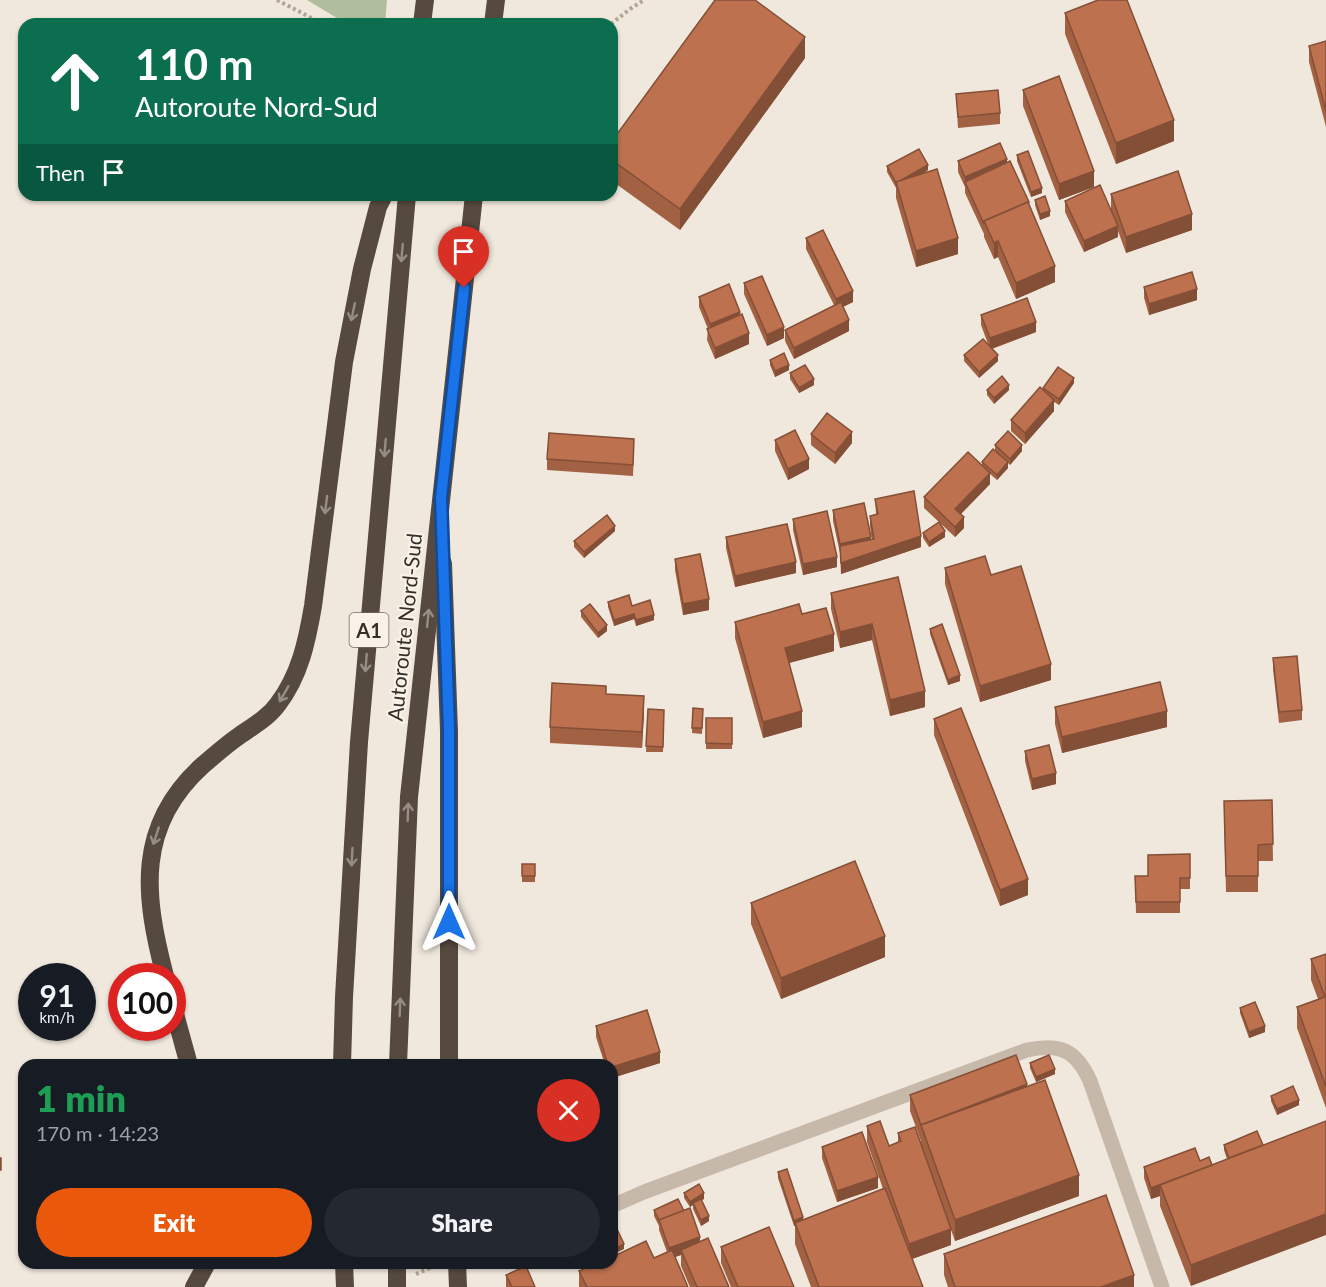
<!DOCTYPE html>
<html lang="en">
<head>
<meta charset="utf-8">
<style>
	:root { --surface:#171b24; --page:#242831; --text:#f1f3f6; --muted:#9ea1a6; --accent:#ea580c }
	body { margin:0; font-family:Lato,sans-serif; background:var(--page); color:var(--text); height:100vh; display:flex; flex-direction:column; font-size:22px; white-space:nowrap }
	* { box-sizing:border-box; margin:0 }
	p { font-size:20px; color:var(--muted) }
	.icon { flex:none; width:33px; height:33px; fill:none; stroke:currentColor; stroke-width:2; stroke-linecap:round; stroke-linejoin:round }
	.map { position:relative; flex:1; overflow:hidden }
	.sheet { position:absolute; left:18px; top:1059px; width:600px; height:210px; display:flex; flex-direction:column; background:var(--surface); border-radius:18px; box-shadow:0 2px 4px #0004 }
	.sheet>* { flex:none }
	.hud { position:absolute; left:18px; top:18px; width:600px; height:183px; border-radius:18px; box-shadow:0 2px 4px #0004; background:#0b6e4f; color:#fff; overflow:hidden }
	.speed { position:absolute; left:18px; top:963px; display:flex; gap:12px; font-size:30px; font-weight:700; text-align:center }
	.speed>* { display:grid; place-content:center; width:78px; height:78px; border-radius:50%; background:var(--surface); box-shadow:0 2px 4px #0004; line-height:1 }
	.speed small { font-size:15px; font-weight:400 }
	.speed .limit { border:9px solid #d22; background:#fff; color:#111 }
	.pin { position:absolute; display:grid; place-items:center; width:51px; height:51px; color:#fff; margin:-62px -26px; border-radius:50% 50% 50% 0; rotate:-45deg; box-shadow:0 0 6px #0007 }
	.pin .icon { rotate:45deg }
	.me { position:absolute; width:66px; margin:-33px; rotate:0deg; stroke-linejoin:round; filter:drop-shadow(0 0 4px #0008) }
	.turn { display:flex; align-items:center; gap:21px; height:126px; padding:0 18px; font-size:27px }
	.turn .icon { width:78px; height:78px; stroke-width:2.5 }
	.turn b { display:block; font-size:42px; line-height:51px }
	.then { display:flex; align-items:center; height:57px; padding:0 18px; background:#0003; gap:12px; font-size:22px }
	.round { display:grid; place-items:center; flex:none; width:63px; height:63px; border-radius:32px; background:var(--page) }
	.head { display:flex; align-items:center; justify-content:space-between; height:102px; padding:0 18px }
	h1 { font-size:36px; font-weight:800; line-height:45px; color:#1e9e55 }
	.cta { display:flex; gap:12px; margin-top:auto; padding:12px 18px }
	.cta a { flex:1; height:69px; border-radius:36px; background:var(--accent); color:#fff; font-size:24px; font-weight:800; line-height:69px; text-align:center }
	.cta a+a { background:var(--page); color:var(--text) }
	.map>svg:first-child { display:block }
	.green { fill:#b1be9e }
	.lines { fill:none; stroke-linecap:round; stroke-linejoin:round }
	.path { stroke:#b3a494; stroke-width:4; stroke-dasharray:3 3; stroke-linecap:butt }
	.minor { stroke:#c7b9aa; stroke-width:15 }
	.motorway { stroke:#564940; stroke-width:18 }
	.wall { fill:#a36143 }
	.shaded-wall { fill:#844f37 }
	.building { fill:#bd714e; stroke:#844f37; stroke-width:1.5 }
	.oneway { stroke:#978d84 }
	.route-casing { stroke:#114b97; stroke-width:15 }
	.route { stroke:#1a73e8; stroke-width:10 }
	.labels { text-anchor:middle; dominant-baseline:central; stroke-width:4.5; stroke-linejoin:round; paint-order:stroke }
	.shield { fill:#f8f2e9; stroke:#706963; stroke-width:1.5 }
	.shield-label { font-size:20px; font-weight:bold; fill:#352e29 }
	.street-label { font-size:21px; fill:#352e29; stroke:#f8f2e9 }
</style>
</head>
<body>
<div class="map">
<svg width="1326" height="1287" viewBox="0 0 1326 1287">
	<rect width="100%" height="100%" fill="#f0e8dd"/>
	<!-- green -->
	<polygon class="green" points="307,0 387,0 385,24 347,24"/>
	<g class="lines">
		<!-- path -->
		<g class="path">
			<polyline points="277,0 323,24"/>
			<polyline points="611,24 630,9 644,0"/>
			<polyline points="416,1274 437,1265"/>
		</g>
		<!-- minor -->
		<path class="minor" d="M612 1206 644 1192 1027 1050C1060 1043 1076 1050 1090 1081L1162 1287"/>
		<!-- motorway -->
		<g class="motorway">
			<polyline points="422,24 425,0"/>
			<polyline points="493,24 496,0"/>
			<polyline points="443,563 449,731 449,1065"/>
			<path d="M165 976C144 896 135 826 203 765 215 755 227 744 239 736 253 726 268 718 278 704 300 675 307 641 313 606L344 362 362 269 378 207 384 195"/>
			<polyline points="172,1003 189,1065"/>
			<polyline points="342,1065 344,997 359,742 407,195"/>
			<polyline points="398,1065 409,797 474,195"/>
			<polyline points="344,1263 345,1287"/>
			<polyline points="397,1263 397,1287"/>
			<polyline points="457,1263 458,1287"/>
			<polyline points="194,1287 207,1263"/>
		</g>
	</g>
	<!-- wall -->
	<g class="wall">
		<polygon points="1065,13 1174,141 1116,164 1065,34"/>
		<polygon points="1326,41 1326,127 1309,62 1309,46"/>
		<polygon points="805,58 680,230 612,181 612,141"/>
		<polygon points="1023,90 1094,187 1059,200 1023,106"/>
		<polygon points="956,94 1000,113 1000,124 958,128"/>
		<polygon points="1017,155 1042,193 1031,197 1017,161"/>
		<polygon points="958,161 1007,163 1029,204 1055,282 1016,299 998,257 994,259 984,237 984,234 965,193 965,187 958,172"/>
		<polygon points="887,166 928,170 921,175 958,254 916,267 896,198 896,188 887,172"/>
		<polygon points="1111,194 1192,230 1126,253 1118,231 1118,237 1084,252 1065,212 1065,201 1111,209"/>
		<polygon points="1035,200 1050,216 1040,220 1035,205"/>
		<polygon points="806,238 853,302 843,307 849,331 794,359 785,341 785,330 834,305 806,249"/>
		<polygon points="744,283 784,338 767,346 744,294"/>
		<polygon points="1144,287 1197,300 1149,315 1144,298"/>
		<polygon points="699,297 740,315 749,344 715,359 707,340 708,329 699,307"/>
		<polygon points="981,315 1036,332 992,349 998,361 979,378 964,361 964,355 988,344 981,325"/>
		<polygon points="770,360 789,370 775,377 770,365"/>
		<polygon points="790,373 814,385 799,393 790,379"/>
		<polygon points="1074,383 1059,405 1054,402 1054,411 1025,444 1011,431 1011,420 1043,390 1043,388"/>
		<polygon points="987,390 1009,390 994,404 987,395"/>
		<polygon points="811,434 852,443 835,464 811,445"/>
		<polygon points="775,440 809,469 788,480 775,451"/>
		<polygon points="995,445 1022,451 1010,465 1008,463 1008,468 997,480 990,474 990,484 961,514 964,528 955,537 924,508 924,497 982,465 982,462 995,451"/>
		<polygon points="634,450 633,476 547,470 547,459"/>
		<polygon points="875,499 921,547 841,574 840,553 833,521 833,510 872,540 870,526 870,516 876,514"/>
		<polygon points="793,519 837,567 803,575 793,530"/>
		<polygon points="615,531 584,558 574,547 574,541"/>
		<polygon points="923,533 945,537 929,547 923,538"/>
		<polygon points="726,537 796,573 735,587 726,548"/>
		<polygon points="675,559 709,610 683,615 675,570"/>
		<polygon points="945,568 991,575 1051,680 980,702 945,584"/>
		<polygon points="898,577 925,707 890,716 872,640 840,648 831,609 831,593"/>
		<polygon points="608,602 632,606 654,620 636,626 634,619 614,626 608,607"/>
		<polygon points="581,611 607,631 598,638 581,617"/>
		<polygon points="802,614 834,651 789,663 802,727 763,738 735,638 735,622"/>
		<polygon points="930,629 960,681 948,685 930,634"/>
		<polygon points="1273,658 1302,710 1302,720 1279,723 1273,669"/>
		<polygon points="606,694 644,712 642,748 550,743 550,727"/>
		<polygon points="1055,707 1167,727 1062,753 1055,724"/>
		<polygon points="693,708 703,709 702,734 692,733"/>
		<polygon points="648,709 664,710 663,752 646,752"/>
		<rect x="706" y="718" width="26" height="31"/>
		<polygon points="934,719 1028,895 1000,906 934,735"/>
		<polygon points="1025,751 1056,784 1032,790 1025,761"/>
		<polygon points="1272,800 1273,861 1258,861 1258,892 1226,892 1224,817"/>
		<polygon points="1190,854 1190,889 1180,889 1180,913 1136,913 1135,876 1148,876"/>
		<rect x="522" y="864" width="13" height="18"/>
		<polygon points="751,903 885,957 781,999 751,924"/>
		<polygon points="1326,954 1326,1108 1297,1028 1297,1007 1318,999 1311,980 1311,959"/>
		<polygon points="1240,1008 1265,1032 1249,1038 1240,1013"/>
		<polygon points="596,1026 660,1063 612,1078 612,1065 605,1065 596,1037"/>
		<polygon points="1030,1063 1055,1074 1036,1082 1030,1068"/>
		<polygon points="1027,1087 1079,1196 955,1241 951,1230 951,1245 912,1259 923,1287 811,1287 795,1244 795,1226 794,1226 778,1178 778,1172 803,1220 883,1189 867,1142 867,1126 889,1146 898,1142 898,1133 921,1144 921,1141 910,1111 910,1095"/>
		<polygon points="1271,1096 1299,1105 1277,1115 1271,1101"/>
		<polygon points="1257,1131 1191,1286 1160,1206 1160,1196 1151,1199 1144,1178 1144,1167 1200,1161 1212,1165 1227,1159 1224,1150 1224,1145"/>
		<polygon points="822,1147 878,1188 837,1202 822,1158"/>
		<polygon points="684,1193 704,1199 701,1200 709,1221 701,1226 693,1209 693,1205 690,1207 684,1198"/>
		<polygon points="654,1210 684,1211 700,1241 729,1287 690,1287 681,1266 681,1255 675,1257 688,1287 579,1287 579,1271 654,1258 667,1252 659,1230 659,1226 654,1216"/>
		<polygon points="721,1247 794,1287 731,1287 721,1263"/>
		<polygon points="944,1254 1134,1287 948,1287 944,1275"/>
		<polygon points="506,1275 535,1287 506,1287"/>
	</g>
	<!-- shaded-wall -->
	<g class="shaded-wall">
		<polygon points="805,37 805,58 680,230 680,209"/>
		<polygon points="1174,120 1174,141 1116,164 1116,143"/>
		<polygon points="1007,159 1007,169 965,182 965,188 965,177"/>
		<polygon points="928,165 928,170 897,187 896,182"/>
		<polygon points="1094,171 1094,187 1059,200 1059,184"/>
		<polygon points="1042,188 1042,193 1031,197 1031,192"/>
		<polygon points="1050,211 1050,216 1040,220 1040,214"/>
		<polygon points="1192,214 1192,230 1126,253 1126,237"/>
		<polygon points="1118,226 1118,237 1084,252 1084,241"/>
		<polygon points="958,238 958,254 916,267 916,251"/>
		<polygon points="998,241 998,257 994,259 994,243"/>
		<polygon points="1055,266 1055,282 1016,299 1016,283"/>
		<polygon points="1197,289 1197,300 1149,315 1149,304"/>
		<polygon points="853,291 853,302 836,310 836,299"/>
		<polygon points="740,312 740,323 710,335 710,324"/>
		<polygon points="849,320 849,331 794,359 794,348"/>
		<polygon points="1036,322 1036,332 990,349 990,338"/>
		<polygon points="784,327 784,338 767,346 767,335"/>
		<polygon points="749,333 749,344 715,359 715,348"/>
		<polygon points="998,355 998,361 979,378 979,372"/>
		<polygon points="789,365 789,370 775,377 775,371"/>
		<polygon points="1074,378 1074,383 1059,405 1059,399"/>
		<polygon points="814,379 814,385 799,393 799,388"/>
		<polygon points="1009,385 1009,390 994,404 994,398"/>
		<polygon points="1054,400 1054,411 1025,444 1025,433"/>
		<polygon points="852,432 852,443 835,464 835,453"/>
		<polygon points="1022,445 1022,451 1010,465 1010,459"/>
		<polygon points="809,459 809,469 788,480 788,469"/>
		<polygon points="1008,462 1008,468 997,480 997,475"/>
		<polygon points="990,473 990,484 955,520 955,509"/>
		<polygon points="964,517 964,528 955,537 955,527"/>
		<polygon points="615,526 615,531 584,558 584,552"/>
		<polygon points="945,531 945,537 929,547 929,542"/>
		<polygon points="921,536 921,547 841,574 841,563"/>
		<polygon points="871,537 871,548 840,555 840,544"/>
		<polygon points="837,557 837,567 803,575 803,564"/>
		<polygon points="796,562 796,573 735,587 735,576"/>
		<polygon points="709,599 709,610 683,615 683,604"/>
		<polygon points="634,614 634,619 614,626 614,620"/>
		<polygon points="654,615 654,620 636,626 636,620"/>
		<polygon points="872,624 872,640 840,648 840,632"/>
		<polygon points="607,625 607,631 598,638 598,633"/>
		<polygon points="834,634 834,651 785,664 785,648"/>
		<polygon points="1051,664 1051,680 980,702 980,686"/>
		<polygon points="960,675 960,681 948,685 948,680"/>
		<polygon points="925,691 925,707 890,716 890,700"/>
		<polygon points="644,696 644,712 642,748 642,732"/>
		<polygon points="802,711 802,727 763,738 763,722"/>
		<polygon points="1167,711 1167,727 1062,753 1062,737"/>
		<polygon points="1056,773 1056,784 1032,790 1032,779"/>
		<polygon points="1028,879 1028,895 1000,906 1000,890"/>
		<polygon points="885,936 885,957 781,999 781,978"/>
		<polygon points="1265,1026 1265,1032 1249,1038 1249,1032"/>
		<polygon points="660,1052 660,1063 612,1078 612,1067"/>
		<polygon points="1055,1069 1055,1074 1036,1082 1036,1077"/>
		<polygon points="1027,1084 1027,1100 921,1125 921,1141 921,1125"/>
		<polygon points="1299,1100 1299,1105 1277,1115 1277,1109"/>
		<polygon points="1212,1166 1160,1185 1160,1196 1151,1199 1151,1188"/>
		<polygon points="1079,1175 1079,1196 955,1241 955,1220"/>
		<polygon points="878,1177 878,1188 837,1202 837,1191"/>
		<polygon points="704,1193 704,1199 693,1205 693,1203 693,1205 690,1207 690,1202"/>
		<polygon points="1326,1214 1326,1235 1191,1286 1191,1265"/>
		<polygon points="709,1216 709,1221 701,1226 701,1220"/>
		<polygon points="803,1217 803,1223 795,1223 795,1226 794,1226 794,1221"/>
		<polygon points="951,1229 951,1245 909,1260 909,1244"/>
		<polygon points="700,1237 700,1248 681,1250 681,1255 669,1259 669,1248"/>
		<polygon points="624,1244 624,1249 612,1255 612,1250"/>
		<polygon points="1134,1275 1134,1287 1101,1287"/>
	</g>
	<!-- building -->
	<g class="building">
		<polygon points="715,0 755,0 805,37 680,209 612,160 612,141"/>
		<polygon points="1098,0 1127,0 1174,120 1116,143 1065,13"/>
		<polygon points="1326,41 1326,111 1309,46"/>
		<polygon points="1059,76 1094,171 1059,184 1023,90"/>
		<polygon points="998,90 1000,113 958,117 956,94"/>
		<polygon points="1000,143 1007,159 965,177 958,161"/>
		<polygon points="919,149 928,165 896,183 887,166"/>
		<polygon points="1028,151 1042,188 1031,192 1017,155"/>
		<polygon points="1010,161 1029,202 1028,202 984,221 984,224 965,182"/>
		<polygon points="937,169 958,238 916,251 896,182"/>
		<polygon points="1178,171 1192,214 1126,237 1111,194"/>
		<polygon points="1100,185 1118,226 1084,241 1065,201"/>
		<polygon points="1045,196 1050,211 1040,214 1035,200"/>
		<polygon points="1028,202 1055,266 1016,283 998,241 994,243 984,221"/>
		<polygon points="823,230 853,291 836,299 806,238"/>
		<polygon points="1192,272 1197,289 1149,304 1144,287"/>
		<polygon points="762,276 784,327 767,335 744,283"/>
		<polygon points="729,284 740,312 710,324 699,297"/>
		<polygon points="1027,298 1036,322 990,338 981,315"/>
		<polygon points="841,302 849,320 794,348 785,330"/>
		<polygon points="742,314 749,333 715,348 707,329"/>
		<polygon points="983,339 998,355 979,372 964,355"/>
		<polygon points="784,353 789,365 775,371 770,360"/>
		<polygon points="805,365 814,379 799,388 790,373"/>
		<polygon points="1058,367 1074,378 1059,399 1043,388"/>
		<polygon points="1002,376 1009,385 994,398 987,390"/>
		<polygon points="1040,387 1054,400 1025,433 1011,420"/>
		<polygon points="827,413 852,432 835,453 811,434"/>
		<polygon points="795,430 809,459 788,469 775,440"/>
		<polygon points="1008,431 1022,445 1010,459 995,445"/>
		<polygon points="549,433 634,439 633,465 547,459"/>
		<polygon points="993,449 1008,462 997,475 982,462"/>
		<polygon points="968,452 990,473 955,509 964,517 955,527 924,497"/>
		<polygon points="914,491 921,536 841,563 840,546 874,539 870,516 878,514 875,499"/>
		<polygon points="864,503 871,537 840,544 833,510"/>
		<polygon points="827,511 837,557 803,564 793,519"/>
		<polygon points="607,515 615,526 584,552 574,541"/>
		<polygon points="939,522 945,531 929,542 923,533"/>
		<polygon points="787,524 796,562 735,576 726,537"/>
		<polygon points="700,554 709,599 683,604 675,559"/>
		<polygon points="985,556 991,575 1021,566 1051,664 980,686 945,568"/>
		<polygon points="898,577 925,691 890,700 872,624 840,632 831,593"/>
		<polygon points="629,595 632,606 650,600 654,615 636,620 634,614 614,620 608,602"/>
		<polygon points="590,604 607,625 598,633 581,611"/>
		<polygon points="799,604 802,614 826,608 834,634 785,648 802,711 763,722 735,622"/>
		<polygon points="942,624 960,675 948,680 930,629"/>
		<polygon points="1297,656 1302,710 1279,712 1273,658"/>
		<polygon points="1160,682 1167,711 1062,737 1055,707"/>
		<polygon points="552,683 606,686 606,694 644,696 642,732 550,727"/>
		<polygon points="693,708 703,709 702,728 692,728"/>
		<polygon points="961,708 1028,879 1000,890 934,719"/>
		<polygon points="648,709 664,710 663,747 646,746"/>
		<polygon points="706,718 732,718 732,744 706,743"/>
		<polygon points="1049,745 1056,773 1032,779 1025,751"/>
		<polygon points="1272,800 1273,844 1258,845 1258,876 1226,876 1224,801"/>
		<polygon points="1190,854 1190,878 1180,878 1180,902 1136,902 1135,876 1148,876 1148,855"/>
		<polygon points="855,861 885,936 781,978 751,903"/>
		<rect x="522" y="864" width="13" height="12"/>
		<polygon points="1326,954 1326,1087 1297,1007 1325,997 1311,959"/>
		<polygon points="1255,1002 1265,1026 1249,1032 1240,1008"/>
		<polygon points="647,1010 660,1052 612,1067 612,1065 608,1065 596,1026"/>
		<polygon points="1016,1055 1027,1084 921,1125 910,1095"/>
		<polygon points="1049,1055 1055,1069 1036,1077 1030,1063"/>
		<polygon points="1045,1080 1079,1175 955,1220 921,1125"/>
		<polygon points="1293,1086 1299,1100 1277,1109 1271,1096"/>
		<polygon points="880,1121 889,1146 901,1141 898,1133 915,1127 951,1229 909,1244 867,1126"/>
		<polygon points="1326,1121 1326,1214 1191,1265 1160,1185"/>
		<polygon points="1257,1131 1263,1145 1229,1158 1224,1145"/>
		<polygon points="862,1132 878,1177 837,1191 822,1147"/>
		<polygon points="1195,1148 1200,1161 1209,1157 1212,1165 1151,1188 1144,1167"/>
		<rect x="0" y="1158" width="1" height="12"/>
		<polygon points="787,1169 803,1217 794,1221 778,1172"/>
		<polygon points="699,1184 704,1193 690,1202 684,1193"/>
		<polygon points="885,1188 923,1287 819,1287 795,1223"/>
		<polygon points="1106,1195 1134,1275 1101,1287 955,1287 944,1254"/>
		<polygon points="678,1199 684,1211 659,1220 660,1222 654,1210"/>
		<polygon points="701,1199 709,1216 701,1220 693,1203"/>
		<polygon points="690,1208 700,1237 669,1248 659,1220"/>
		<polygon points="616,1227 624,1244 612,1250 612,1229"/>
		<polygon points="769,1227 794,1287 738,1287 721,1247"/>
		<polygon points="708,1238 729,1287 697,1287 681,1250"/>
		<polygon points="646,1241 654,1258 672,1250 688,1287 587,1287 579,1271 598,1263 612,1263 612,1257"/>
		<polygon points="526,1266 535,1287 512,1287 506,1275"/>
	</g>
	<!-- one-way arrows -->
	<defs><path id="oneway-shaft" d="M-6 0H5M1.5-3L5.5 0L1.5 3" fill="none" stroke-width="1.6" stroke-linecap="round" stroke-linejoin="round" transform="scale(1.5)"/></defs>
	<g class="oneway">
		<use href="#oneway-shaft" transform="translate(402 253) rotate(95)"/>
		<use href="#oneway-shaft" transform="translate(353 312) rotate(102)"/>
		<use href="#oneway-shaft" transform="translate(385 448) rotate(95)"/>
		<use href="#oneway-shaft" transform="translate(326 505) rotate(97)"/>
		<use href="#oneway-shaft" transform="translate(428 618) rotate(-84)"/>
		<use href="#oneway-shaft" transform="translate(366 663) rotate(95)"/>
		<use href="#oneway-shaft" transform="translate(284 694) rotate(120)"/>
		<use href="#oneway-shaft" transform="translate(408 812) rotate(-88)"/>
		<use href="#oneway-shaft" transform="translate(156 836) rotate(108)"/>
		<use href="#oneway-shaft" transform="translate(352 857) rotate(93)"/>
		<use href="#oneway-shaft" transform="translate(400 1007) rotate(-88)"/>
	</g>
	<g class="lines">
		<!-- route casing -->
		<g class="route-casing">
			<polyline id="route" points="449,922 449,730 441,498 464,288"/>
		</g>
		<!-- route -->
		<use href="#route" class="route"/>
	</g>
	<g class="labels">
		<!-- shield labels -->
		<rect class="shield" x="349.5" y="613" width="39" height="34" rx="4.5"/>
		<g class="shield-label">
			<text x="369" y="630">A1</text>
		</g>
		<!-- street labels -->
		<g class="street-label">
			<text transform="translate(404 627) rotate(-84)">Autoroute Nord-Sud</text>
		</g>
	</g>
</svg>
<div class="speed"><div>91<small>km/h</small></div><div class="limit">100</div></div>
<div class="pin" style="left:464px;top:288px;background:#d93025"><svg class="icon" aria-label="arrive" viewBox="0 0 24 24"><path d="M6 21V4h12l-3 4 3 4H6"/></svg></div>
<svg class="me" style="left:449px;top:922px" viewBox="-20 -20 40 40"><path d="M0-17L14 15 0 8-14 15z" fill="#1a73e8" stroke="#fff" stroke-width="4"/></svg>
<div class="hud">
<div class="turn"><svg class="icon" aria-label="ahead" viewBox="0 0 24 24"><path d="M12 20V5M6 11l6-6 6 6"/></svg><div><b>110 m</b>Autoroute Nord-Sud</div></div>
<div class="then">Then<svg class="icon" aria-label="arrive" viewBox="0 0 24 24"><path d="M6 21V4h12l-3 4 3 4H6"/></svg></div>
</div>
<section class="sheet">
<div class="head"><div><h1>1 min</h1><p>170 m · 14:23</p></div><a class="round" style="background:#d93025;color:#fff"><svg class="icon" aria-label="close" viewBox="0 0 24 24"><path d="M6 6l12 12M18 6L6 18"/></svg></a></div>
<div class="cta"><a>Exit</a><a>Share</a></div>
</section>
</div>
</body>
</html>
